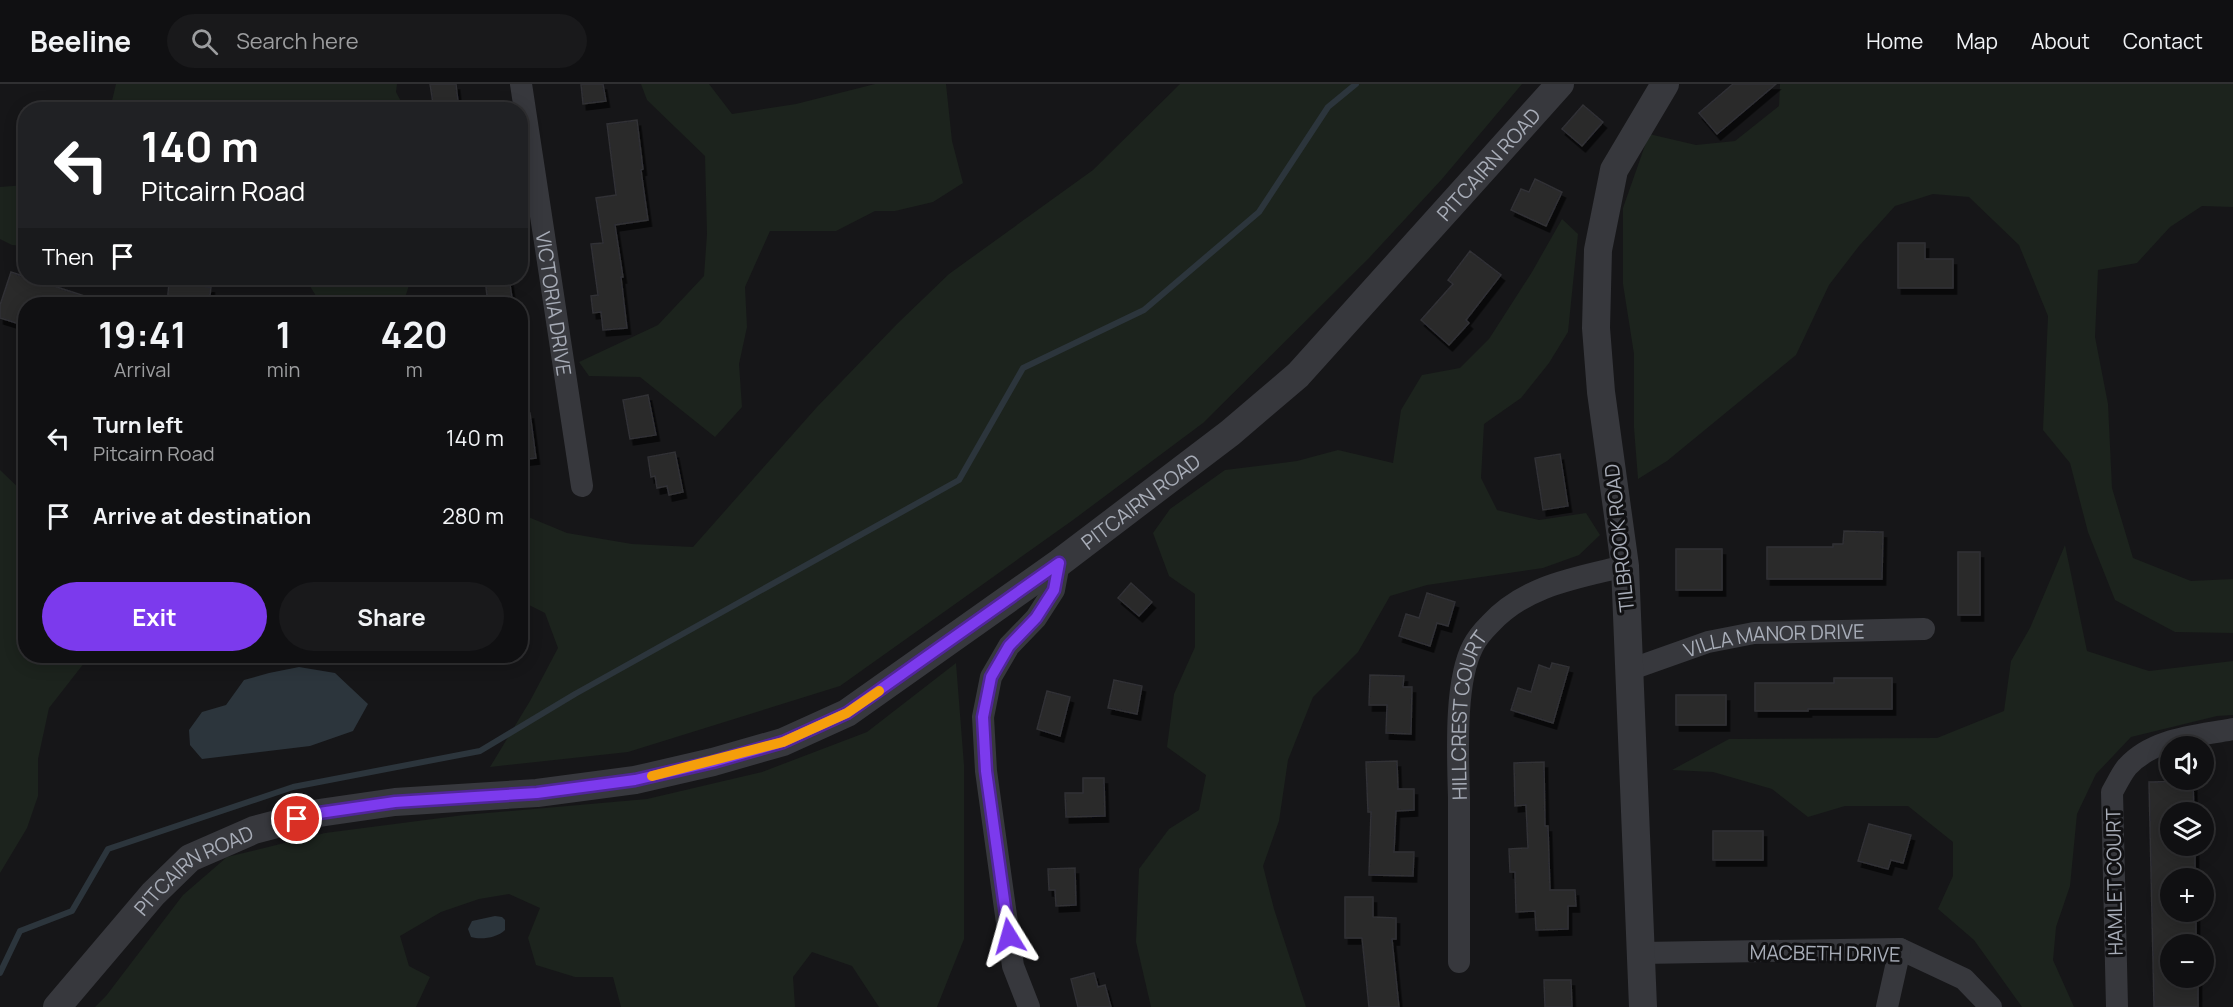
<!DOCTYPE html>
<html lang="en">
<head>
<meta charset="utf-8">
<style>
	:root { --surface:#101012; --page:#19191b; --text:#f1f3f6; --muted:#9c9d9f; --line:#303032; --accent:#7c3aed }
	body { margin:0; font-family:Manrope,sans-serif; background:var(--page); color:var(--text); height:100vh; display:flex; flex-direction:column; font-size:22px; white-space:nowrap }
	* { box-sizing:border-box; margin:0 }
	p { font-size:20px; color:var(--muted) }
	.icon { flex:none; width:33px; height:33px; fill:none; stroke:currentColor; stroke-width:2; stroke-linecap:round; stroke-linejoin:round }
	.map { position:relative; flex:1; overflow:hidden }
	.side { position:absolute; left:18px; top:213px; width:510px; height:366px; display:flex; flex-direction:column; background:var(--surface); border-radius:24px; box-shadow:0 3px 15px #0003,0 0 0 2px var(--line) }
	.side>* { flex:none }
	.guide { position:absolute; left:18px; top:18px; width:510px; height:183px; border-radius:24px; box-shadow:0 3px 15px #0003,0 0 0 2px var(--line); background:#202124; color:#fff; overflow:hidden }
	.controls { position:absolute; left:2160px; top:652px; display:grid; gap:12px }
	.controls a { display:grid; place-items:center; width:54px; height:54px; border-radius:50%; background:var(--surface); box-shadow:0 3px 15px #0003,0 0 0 2px var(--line); font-size:30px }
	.pin { position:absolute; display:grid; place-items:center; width:51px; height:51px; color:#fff; margin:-26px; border:3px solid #fff; border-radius:50%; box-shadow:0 2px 6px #0007 }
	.me { position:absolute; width:66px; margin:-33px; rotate:352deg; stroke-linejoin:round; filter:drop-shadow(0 0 4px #0008) }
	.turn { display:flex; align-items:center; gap:21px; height:126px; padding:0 24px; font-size:27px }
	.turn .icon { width:78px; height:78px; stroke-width:2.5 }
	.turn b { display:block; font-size:42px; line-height:51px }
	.then { display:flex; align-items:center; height:57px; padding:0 24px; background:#0003; gap:12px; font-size:22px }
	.eta { display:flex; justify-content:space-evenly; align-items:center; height:102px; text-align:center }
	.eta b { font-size:36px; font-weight:700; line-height:42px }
	.primary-button { display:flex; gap:12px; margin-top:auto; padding:12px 24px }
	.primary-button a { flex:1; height:69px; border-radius:36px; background:var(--accent); color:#fff; font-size:24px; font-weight:700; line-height:69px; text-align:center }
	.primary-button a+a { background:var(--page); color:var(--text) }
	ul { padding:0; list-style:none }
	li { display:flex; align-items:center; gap:18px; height:78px; padding:0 24px }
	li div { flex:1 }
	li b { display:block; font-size:22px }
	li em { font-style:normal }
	header { display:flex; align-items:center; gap:36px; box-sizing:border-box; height:84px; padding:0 30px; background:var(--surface); border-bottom:2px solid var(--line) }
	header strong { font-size:28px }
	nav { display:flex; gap:33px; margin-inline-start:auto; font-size:21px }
	.search { width:420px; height:54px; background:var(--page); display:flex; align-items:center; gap:15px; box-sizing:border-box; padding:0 21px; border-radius:33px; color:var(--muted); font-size:22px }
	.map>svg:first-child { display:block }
	.green { fill:#1c231d }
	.water { fill:#2c353c }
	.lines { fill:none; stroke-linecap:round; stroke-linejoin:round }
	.stream { stroke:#2c353c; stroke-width:6 }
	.building { fill:#29292c; stroke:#303034; stroke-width:1.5; filter:url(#shadow) }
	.minor { stroke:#37383d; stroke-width:22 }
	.tertiary { stroke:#37383d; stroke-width:28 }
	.route-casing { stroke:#51269a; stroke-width:15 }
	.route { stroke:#7c3aed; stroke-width:10 }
	.slow { stroke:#f59e0b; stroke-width:10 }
	.labels { text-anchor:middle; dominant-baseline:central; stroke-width:6; stroke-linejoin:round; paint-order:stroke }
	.street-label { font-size:20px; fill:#a8adb8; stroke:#111113 }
</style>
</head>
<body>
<header>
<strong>Beeline</strong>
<div class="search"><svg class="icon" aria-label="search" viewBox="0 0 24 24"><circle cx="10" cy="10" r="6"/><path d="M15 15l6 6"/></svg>Search here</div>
<nav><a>Home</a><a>Map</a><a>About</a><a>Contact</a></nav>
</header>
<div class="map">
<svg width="2233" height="923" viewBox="0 0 2233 923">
	<defs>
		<filter id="shadow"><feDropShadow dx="3.5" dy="6" stdDeviation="0" flood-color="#0009"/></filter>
	</defs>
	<rect width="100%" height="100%" fill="#161618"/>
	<!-- green -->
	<g class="green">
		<polygon points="116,0 397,0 396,8 405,25 110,25"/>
		<polygon points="641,0 709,0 732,30 796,20 875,0 946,0 952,57 963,99 933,118 895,127 875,127 836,147 770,147 745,203 747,243 739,280 742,323 715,353 640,293 589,292 579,278 658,241 704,192 707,150 705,72 647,16"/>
		<polygon points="1180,0 1522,0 1442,95 1369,174 1203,339 1073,436 840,602 628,668 490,683 530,617 558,564 545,529 521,517 521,430 567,449 632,460 693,463 817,323 897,240 949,190 1093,86"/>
		<polygon points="1780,0 2233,0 2233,123 2202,122 2170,143 2137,179 2098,186 2095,253 2108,320 2112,404 2133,474 2191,497 2233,495 2233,549 2175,548 2115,516 2088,448 2070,379 2043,346 2048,232 2019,161 1969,113 1933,110 1895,122 1859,162 1829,201 1796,271 1667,377 1638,395 1634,344 1634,270 1623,200 1623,124 1649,50 1696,61 1735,57 1779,22"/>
		<polygon points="25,101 25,162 12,161 0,155 0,103"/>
		<polygon points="1562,135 1578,150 1568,248 1549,279 1521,314 1484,340 1481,394 1497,426 1539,436 1586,429 1600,451 1579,471 1543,484 1427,501 1390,512 1358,568 1313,613 1288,676 1279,737 1263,782 1274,825 1306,923 1151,923 1136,858 1139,785 1169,745 1199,726 1206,691 1167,663 1174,610 1195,563 1195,510 1169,492 1153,449 1170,425 1225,386 1297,377 1338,366 1393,379 1401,326 1422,291 1460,284 1489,255 1532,188"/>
		<polygon points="305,194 415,194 411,195 403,220 321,220"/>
		<polygon points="0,386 25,410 26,572 87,572 88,574 49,624 38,675 38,712 27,744 0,789"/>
		<polygon points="2065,461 2087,567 2149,587 2233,577 2233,631 2217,632 2131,653 2096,690 2077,730 2070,802 2056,843 2053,876 2074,923 2022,923 1974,856 1938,825 1953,792 1953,758 1908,722 1845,722 1808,733 1772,705 1713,688 1672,686 1729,655 1937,654 2004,627 2011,577 2030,544"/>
		<polygon points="956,579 964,681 964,855 937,923 879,923 852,882 812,868 793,893 795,923 621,923 613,893 575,893 536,881 528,854 540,824 509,810 479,815 441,828 400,852 409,882 430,893 416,923 95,923 106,912 183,811 227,773 325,749 464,731 647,715 762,688 867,648"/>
	</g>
	<!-- water -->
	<g class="water">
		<polygon points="299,583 335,589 368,620 353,647 310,662 202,675 190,661 189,646 202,628 226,621 244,596 269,589"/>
		<path d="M495 832 502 833 505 836V846C497 854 481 856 471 853L468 845 472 837Z"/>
	</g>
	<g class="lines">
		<!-- stream -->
		<polyline class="stream" points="0,889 20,847 72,827 108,765 293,703 480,667 575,610 959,396 1023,284 1144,226 1259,128 1328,23 1356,0"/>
	</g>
	<!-- building -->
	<g class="building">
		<polygon points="430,0 456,0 459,26 434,26"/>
		<polygon points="581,0 603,0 606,17 583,20"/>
		<polygon points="1733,0 1776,0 1717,50 1699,29"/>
		<polygon points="1583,21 1603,38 1582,62 1562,45"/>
		<polygon points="637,36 643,85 641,86 648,136 615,141 623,193 621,193 627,244 603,246 601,228 593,229 591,212 598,211 591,160 603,159 596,114 616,111 607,40"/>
		<polygon points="1535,95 1562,108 1546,142 1511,126 1521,105 1529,108"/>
		<polygon points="1898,159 1925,159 1925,175 1953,175 1953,204 1898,204"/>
		<polygon points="1470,167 1501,191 1466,236 1469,239 1449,261 1421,236 1453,200 1448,196"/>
		<polygon points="11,188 100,217 99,220 26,220 26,242 0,234 0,221"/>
		<polygon points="495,194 509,194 513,220 488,220 485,195"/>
		<polygon points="169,199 211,203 209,220 167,220"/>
		<polygon points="648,311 656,351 630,355 623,316"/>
		<polygon points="520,329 530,329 536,374 520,376"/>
		<polygon points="675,368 683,408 669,411 667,402 657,404 655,392 651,393 648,373"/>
		<polygon points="1560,370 1568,422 1543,426 1535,374"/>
		<polygon points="1844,447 1883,448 1882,495 1767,495 1767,463 1833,463 1833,460 1843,460"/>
		<rect x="1676" y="465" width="46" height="41"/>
		<rect x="1958" y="468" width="22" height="63"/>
		<polygon points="1131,499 1152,518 1139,532 1118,514"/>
		<polygon points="1427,509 1455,518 1448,542 1437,539 1430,562 1399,552 1406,530 1419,534"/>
		<polygon points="1552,579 1569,583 1553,639 1511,626 1518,604 1531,608 1539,581 1550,585"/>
		<polygon points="1370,591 1404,592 1403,603 1412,603 1411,650 1386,649 1387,621 1369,621"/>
		<polygon points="1834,594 1892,594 1892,625 1808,625 1808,627 1755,627 1755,599 1834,599"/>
		<polygon points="1114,596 1142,602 1137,630 1108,624"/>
		<polygon points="1047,607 1070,613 1060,652 1037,645"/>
		<rect x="1676" y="611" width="50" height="30"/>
		<polygon points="1397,677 1398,705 1414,705 1414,726 1396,727 1394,768 1414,768 1413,792 1369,791 1371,728 1368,728 1366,678"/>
		<polygon points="1544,678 1545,742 1548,742 1550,806 1575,806 1576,822 1568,822 1568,845 1536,846 1535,827 1516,828 1515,788 1510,788 1509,765 1528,764 1526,721 1515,722 1514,679"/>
		<polygon points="1083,694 1104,694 1105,732 1066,733 1065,709 1083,709"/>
		<polygon points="2193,697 2194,729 2170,729 2170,762 2195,762 2195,795 2170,795 2170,828 2196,828 2196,861 2170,861 2170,894 2198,894 2198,923 2154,923 2149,698"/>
		<polygon points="1869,740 1911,751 1903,779 1891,776 1888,785 1858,777"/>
		<rect x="1713" y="747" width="50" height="29"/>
		<polygon points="1075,784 1076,821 1056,822 1055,806 1049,806 1048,785"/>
		<polygon points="1345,813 1373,813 1373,833 1396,834 1396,855 1392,855 1399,923 1369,923 1362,854 1345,854"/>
		<polygon points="1094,889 1098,903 1105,901 1111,923 1078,923 1071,895"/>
		<polygon points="1544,896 1571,896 1572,923 1545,923"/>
	</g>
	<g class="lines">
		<!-- minor -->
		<g class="minor">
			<path id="s1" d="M521 0 582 402"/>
			<path id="s2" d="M1629 586 1708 558 1754 549 1924 545"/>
			<polyline points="1641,869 1900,865 1964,895 1991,923"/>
			<path id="s3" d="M1459 878C1459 823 1459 769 1459 714 1458 673 1454 598 1473 562 1477 554 1484 546 1490 540 1526 501 1576 494 1625 482"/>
			<polyline points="1029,923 1013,882 986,687 983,633 991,593 1009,562 1036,534 1054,506 1059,479"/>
			<polyline points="1887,923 1900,865"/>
			<path d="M2117 923 2112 708C2117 700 2121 690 2127 683 2153 654 2197 652 2233 645"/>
		</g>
		<!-- tertiary -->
		<g class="tertiary">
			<path id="s4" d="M57 923 153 810 190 774 254 746 319 729 395 718 537 709 635 696 713 678 783 658 847 629 1059 479 1230 349 1298 291 1560 0"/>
			<polyline points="1643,923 1625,482 1601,308 1596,244 1598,166 1614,86 1665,0"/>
		</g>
	</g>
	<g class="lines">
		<!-- route casing -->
		<g class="route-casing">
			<polyline id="route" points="297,735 319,729 395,718 537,709 635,696 713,678 783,658 847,629 1059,479 1054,506 1036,534 1009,562 991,593 983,633 986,687 1009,852"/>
		</g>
		<!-- route -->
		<use href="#route" class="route"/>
		<!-- slow -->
		<polyline class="slow" points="652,692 783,658 847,629 879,607"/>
	</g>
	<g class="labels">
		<!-- street labels -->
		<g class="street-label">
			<text stroke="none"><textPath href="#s4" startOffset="1726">PITCAIRN ROAD</textPath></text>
			<text stroke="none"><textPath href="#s1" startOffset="222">VICTORIA DRIVE</textPath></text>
			<text stroke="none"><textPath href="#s4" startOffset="1240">PITCAIRN ROAD</textPath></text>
			<text transform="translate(1619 454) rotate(-96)">TILBROOK ROAD</text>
			<text stroke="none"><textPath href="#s2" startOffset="150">VILLA MANOR DRIVE</textPath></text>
			<text stroke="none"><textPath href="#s3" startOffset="248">HILLCREST COURT</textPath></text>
			<text stroke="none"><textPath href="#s4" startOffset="196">PITCAIRN ROAD</textPath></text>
			<text transform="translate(2114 798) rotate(-91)">HAMLET COURT</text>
			<text transform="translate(1825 869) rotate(1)">MACBETH DRIVE</text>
		</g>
	</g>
</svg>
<div class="controls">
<a><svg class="icon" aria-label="sound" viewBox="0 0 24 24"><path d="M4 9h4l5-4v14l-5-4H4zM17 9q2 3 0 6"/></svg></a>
<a><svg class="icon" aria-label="layers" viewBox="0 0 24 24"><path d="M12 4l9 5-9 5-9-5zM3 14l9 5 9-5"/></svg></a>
<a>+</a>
<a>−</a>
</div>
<div class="pin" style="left:297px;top:735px;background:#d93025"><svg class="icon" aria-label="arrive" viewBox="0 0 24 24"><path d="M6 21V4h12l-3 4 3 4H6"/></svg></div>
<svg class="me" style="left:1009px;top:852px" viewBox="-20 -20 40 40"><path d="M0-17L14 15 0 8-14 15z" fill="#7c3aed" stroke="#fff" stroke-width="4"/></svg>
<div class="guide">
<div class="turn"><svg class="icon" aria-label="left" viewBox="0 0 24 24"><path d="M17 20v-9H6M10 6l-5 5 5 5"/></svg><div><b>140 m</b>Pitcairn Road</div></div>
<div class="then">Then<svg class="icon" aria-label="arrive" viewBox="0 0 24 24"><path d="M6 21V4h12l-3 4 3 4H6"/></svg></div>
</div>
<section class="side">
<div class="eta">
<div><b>19:41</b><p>Arrival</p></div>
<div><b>1</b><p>min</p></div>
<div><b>420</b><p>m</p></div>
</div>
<ul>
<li><svg class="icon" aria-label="left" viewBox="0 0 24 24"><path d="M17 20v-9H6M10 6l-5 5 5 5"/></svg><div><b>Turn left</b><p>Pitcairn Road</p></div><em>140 m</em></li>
<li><svg class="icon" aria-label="arrive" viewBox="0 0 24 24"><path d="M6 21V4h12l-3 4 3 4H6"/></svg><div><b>Arrive at destination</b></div><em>280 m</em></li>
</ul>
<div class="primary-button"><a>Exit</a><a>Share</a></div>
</section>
</div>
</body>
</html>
